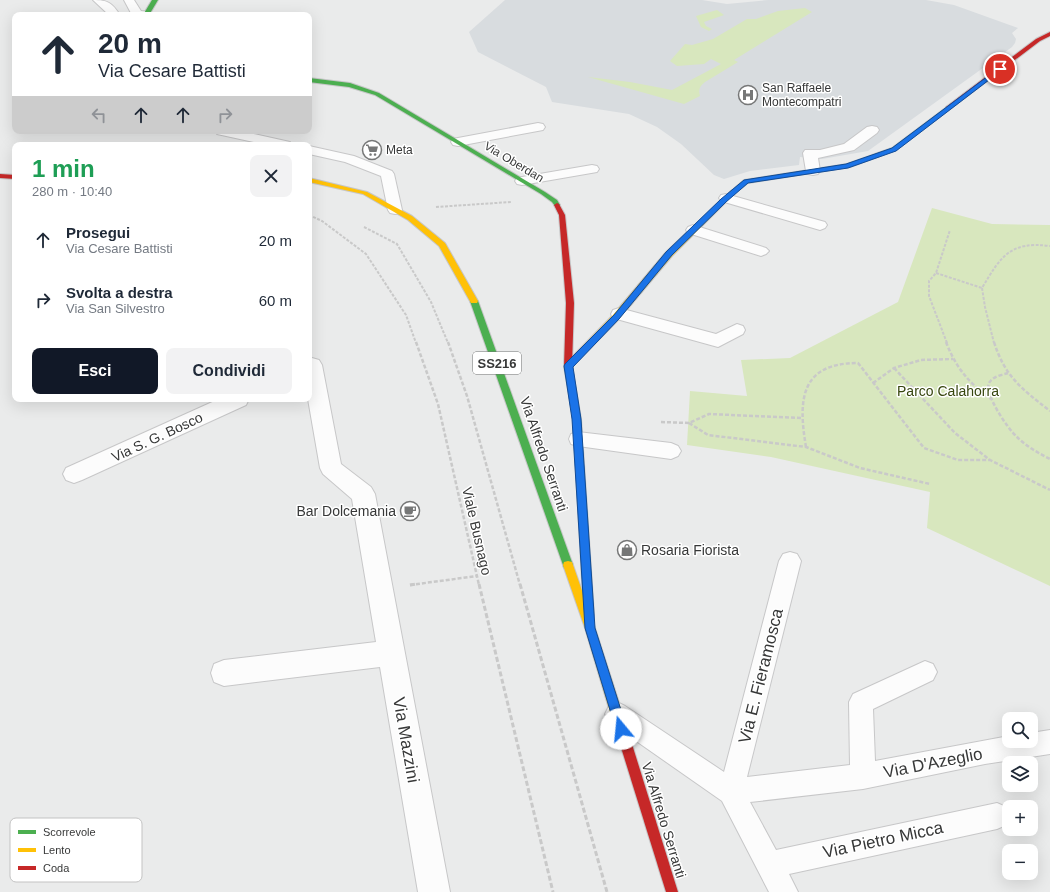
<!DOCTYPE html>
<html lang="it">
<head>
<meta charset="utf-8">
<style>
	:root { --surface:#fff; --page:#f2f2f3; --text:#1f2937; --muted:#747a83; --accent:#111827 }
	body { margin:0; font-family:Helvetica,sans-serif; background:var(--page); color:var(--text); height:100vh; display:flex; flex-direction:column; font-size:15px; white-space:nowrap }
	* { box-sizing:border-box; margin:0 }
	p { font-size:13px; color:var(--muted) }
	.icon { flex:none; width:22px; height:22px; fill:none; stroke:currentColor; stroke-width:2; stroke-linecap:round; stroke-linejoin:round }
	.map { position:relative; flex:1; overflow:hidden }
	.side { position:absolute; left:12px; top:142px; width:300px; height:260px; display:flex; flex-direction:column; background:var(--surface); border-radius:8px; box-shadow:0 4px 16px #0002 }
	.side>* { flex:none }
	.hud { position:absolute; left:12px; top:12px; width:300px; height:122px; border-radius:8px; box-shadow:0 4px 16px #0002; background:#fff; color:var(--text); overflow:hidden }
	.tools { position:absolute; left:1002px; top:712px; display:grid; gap:8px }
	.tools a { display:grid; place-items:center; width:36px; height:36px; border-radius:8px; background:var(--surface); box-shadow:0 4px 16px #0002; font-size:20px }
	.pin { position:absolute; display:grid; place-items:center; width:34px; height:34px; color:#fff; margin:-17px; border:2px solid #fff; border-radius:50%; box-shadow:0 1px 4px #0007 }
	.me { position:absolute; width:44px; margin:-22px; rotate:343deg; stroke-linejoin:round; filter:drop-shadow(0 0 3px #0008) }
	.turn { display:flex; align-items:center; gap:14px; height:84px; padding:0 20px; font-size:18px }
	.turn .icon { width:52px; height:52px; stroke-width:2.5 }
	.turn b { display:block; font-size:28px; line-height:34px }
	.lanes { display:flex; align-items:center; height:38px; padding:0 20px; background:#0003; justify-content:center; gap:20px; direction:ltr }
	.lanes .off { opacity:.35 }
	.round { display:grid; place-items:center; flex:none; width:42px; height:42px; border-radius:8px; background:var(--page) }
	.overview { display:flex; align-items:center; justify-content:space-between; height:68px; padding:0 20px }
	h1 { font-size:24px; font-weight:600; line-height:30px; color:#1e9e55 }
	.action { display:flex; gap:8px; margin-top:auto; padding:8px 20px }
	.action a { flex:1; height:46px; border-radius:8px; background:var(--accent); color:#fff; font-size:16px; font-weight:600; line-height:46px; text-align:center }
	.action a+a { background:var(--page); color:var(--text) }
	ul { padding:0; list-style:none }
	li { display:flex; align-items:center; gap:12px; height:60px; padding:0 20px }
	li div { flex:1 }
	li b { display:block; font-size:15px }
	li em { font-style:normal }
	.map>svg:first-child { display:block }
	.built { fill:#d8dcdf }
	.green { fill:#d8e7be }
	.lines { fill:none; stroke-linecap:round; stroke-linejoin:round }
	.lane-casing { stroke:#c7c7c8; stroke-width:2 }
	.street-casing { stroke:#c7c7c8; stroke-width:2 }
	.fast-casing { stroke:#c7c7c8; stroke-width:2 }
	.slow-casing { stroke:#c7c7c8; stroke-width:2 }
	.jam-casing { stroke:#c7c7c8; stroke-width:2 }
	.path-far2 { stroke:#c9c9c9; stroke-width:2; stroke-dasharray:3 1.5; stroke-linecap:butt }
	.path-far1 { stroke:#c9c9c9; stroke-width:2.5; stroke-dasharray:4 2; stroke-linecap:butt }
	.path { stroke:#c9c9c9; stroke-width:3; stroke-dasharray:5 2.5; stroke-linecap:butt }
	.lane { fill:#fcfcfc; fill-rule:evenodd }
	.street { fill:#fcfcfc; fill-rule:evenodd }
	.fast { fill:#4caf50; fill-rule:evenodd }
	.slow { fill:#ffc107; fill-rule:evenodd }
	.jam { fill:#c62828; fill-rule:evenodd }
	.route { fill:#1a73e8; stroke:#114b97 }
	.labels { text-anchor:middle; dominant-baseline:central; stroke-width:3; stroke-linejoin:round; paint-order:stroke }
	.far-poi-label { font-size:12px; fill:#373838; stroke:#fff; text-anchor:start }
	.far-street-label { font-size:12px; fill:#373838; stroke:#fff }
	.shield { fill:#fff; stroke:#737474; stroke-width:1 }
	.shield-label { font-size:13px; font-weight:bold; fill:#373838 }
	.park-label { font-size:14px; fill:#37460e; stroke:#fff }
	.street-label { font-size:14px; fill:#373838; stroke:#fff }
	.poi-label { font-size:14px; fill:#373838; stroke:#fff; text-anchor:end }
	.near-street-label { font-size:17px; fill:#373838; stroke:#fff }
	.key { fill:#fff; stroke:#c3c3c3; stroke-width:1 }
	.key-label { font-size:11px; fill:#373838 }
</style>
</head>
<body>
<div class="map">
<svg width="1050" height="892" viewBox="0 0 1050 892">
	<rect width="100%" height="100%" fill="#eaebeb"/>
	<!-- built -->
	<polygon class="built" points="505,0 702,0 727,4 768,0 926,0 954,5 1018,28 1012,33 1016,39 1015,43 1012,47 868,151 822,159 800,157 799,165 750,171 724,179 714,175 681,144 657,127 629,114 552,102 546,87 478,52 469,32"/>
	<!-- green -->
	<g class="green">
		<path d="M805 8 812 12 734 60 738 62 705 82C700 86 698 89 700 96L684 104 588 77 630 82 672 90 721 64 711 59 704 64 677 66 670 61 685 44 692 45 713 39 747 19H756L778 11Z"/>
		<polygon points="717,10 724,15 704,22 706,26 712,29 709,31 701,27 696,16"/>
		<polygon points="932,208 992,224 1050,225 1050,586 927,528 930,492 771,457 687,445 690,391 747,396 741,360 790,358 898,302"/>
	</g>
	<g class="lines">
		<!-- lane casing -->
		<g class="lane-casing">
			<g id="lane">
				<path d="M93 0C108 0 112 3 120 15H109Z"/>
				<polygon points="124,0 134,0 141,11 151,12 152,14 132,15"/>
				<polygon points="538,123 543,124 545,127 543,130 458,146 453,145 451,142 453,139 458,138"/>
				<polygon points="872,126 877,127 879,130 877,133 854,150 818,158 820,171 818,174 813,175 808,174 806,171 803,153 805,150 820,150 844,144 867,127"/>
				<polygon points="215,131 240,131 290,142 292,145 267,145 217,134"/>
				<polygon points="309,146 354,156 392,171 394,174 402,210 400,213 395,214 390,213 388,210 381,176 345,162 309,154"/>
				<polygon points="592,165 597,166 599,169 597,172 522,185 517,184 515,181 517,178 522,177"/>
				<polygon points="726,194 825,222 827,225 825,228 820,230 721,201 719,198 721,195"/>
				<polygon points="693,225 766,248 769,251 766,254 761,256 688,233 686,230 688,227"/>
				<polygon points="619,308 716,334 737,324 743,326 745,330 743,334 718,347 613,318 611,314 613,310"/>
				<polygon points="578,432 671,443 678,446 681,451 678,456 671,459 578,446 571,444 569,439 571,434"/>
				<polygon points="790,552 797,554 801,561 747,777 850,765 849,702 853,694 925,661 933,664 937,672 933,680 873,709 875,761 1009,736 1009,741 1031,741 1031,733 1050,730 1050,754 985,764 863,789 750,802 776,850 997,803 1006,807 1009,814 1006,825 997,829 789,874 798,892 769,892 722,801 609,722 605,714 609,706 617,702 625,706 724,772 779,561 783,554"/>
			</g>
		</g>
		<!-- street casing -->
		<g class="street-casing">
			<g id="street">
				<polygon points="312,358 319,360 322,365 341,464 371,487 375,494 450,892 418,892 380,667 224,686 214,682 211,673 214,664 224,660 376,642 352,499 323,474 320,468 308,399 309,399 309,359"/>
				<polygon points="219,399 249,399 246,405 82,480 74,483 66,480 63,474 66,468"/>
			</g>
		</g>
		<!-- fast casing -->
		<g class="fast-casing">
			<g id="fast">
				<polygon points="152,0 158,0 149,15 143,15"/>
				<polygon points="309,78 350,83 379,93 545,192 557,200 560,205 559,206 555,206 552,202 541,194 375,95 349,87 309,82"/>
				<polygon points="948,106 951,108 950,109 896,150 850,167 748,183 735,193 733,194 730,192 744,180 847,164 892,148"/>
				<polygon points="474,298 478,301 573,565 572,568 568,569 564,568 563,565 470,301"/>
				<polygon points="568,363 572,366 581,419 594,615 593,618 589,620 585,618 584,615 573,419 564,366"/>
			</g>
		</g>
		<!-- slow casing -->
		<g class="slow-casing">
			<g id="slow">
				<polygon points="309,178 367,192 412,216 445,243 478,301 477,303 471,303 439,246 408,220 363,194 309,182"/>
				<polygon points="733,190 736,192 672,256 619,319 571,368 565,368 564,366 565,364 613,315 666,252 731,191"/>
				<polygon points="568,561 572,562 573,565 595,628 622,712 620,716 616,718 612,716 610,712 585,628 563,565 564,562"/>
			</g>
		</g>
		<!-- jam casing -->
		<g class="jam-casing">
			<g id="jam">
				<polygon points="1050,32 1050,36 1040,41 950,109 946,109 946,107 1036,39"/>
				<polygon points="0,174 15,175 15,179 0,178"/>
				<polygon points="557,203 559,204 565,215 574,303 572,366 568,369 564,366 566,303 559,215 554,205"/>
				<polygon points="616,706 620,708 622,712 678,892 666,892 610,712 612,708"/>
			</g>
		</g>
		<!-- path-far2 -->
		<g class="path-far2">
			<polyline points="436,207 511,202"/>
			<polyline points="309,215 322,221 366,254 406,315 416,343"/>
			<polyline points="364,227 397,244 431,302 448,343"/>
			<path d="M936 273 982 288C1001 256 1010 241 1050 246"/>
			<polyline points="982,288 985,307 994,343"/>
			<polyline points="947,343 929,296 929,281 936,273 950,230"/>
		</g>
		<!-- path-far1 -->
		<g class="path-far1">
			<polyline points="416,342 438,404 479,585"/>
			<polyline points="448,342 467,396 520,585"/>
			<path d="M946 342C956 368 969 383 991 399"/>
			<path d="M994 342C1005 377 1022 389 1050 411"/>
			<polyline points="894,368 955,433 990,460 1050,490"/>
			<path d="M1008 373C1002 375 993 376 989 383 984 394 1008 429 1017 437 1026 446 1038 453 1050 459"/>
			<polyline points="873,383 894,368 921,360 953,359"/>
			<polyline points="661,422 689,423 709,414 801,418"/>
			<polyline points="689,423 708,435 806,447 860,468 930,484"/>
			<path d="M806 447C798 400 800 363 858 363L924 448 958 460H990"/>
			<polyline points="410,585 477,576"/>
		</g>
		<!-- path -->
		<g class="path">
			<polyline points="479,584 553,892"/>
			<polyline points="520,584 607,892"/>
			<polyline points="410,585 416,584"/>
		</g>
		<!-- lane -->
		<use href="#lane" class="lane"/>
		<!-- street -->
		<use href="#street" class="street"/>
		<!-- fast -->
		<use href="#fast" class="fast"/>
		<!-- slow -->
		<use href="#slow" class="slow"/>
		<!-- jam -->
		<use href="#jam" class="jam"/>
	</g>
	<!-- route -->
	<polygon class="route" points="1000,67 1003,69 1002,70 896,151 848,168 748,183 726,202 672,255 619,319 573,367 581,419 595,628 627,729 626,733 621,735 617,733 585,628 572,419 564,366 565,364 614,315 666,252 721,199 744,180 846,164 892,148"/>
	<!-- icons -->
	<defs>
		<g id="hospital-ring" transform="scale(1)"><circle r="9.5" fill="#fff" stroke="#767777" stroke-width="1.5"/><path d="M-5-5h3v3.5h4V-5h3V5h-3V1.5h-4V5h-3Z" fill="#767777"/></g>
		<g id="supermarket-ring" transform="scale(1)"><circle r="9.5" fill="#fff" stroke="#767777" stroke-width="1.5"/><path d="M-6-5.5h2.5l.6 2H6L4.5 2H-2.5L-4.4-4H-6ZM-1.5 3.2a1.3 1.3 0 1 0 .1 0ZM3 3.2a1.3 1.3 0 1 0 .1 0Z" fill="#767777"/></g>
		<g id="cafe-ring" transform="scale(1)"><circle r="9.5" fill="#fff" stroke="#767777" stroke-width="1.5"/><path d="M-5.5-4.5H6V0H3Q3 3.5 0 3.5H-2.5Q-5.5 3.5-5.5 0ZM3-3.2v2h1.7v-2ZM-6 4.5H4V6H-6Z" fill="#767777"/></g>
		<g id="shop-ring" transform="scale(1)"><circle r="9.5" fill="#fff" stroke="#767777" stroke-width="1.5"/><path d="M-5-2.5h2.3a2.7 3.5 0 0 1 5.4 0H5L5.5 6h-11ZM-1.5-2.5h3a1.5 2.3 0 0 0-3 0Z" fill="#767777"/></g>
	</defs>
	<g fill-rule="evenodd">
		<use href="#hospital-ring" x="748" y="95"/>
		<use href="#supermarket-ring" x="372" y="150"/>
		<use href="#cafe-ring" x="410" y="511"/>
		<use href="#shop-ring" x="627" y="550"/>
	</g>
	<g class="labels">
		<!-- far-poi labels -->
		<g class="far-poi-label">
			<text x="762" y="88">San Raffaele<tspan x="762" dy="14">Montecompatri</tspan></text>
			<text x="386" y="150">Meta</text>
		</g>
		<!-- far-street labels -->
		<g class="far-street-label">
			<text transform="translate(514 162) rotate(31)">Via Oberdan</text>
		</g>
		<!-- shield labels -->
		<rect class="shield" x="473" y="352" width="48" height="22" rx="3"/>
		<g class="shield-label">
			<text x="497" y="363">SS216</text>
		</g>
		<!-- park labels -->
		<g class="park-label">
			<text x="948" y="391">Parco Calahorra</text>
		</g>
		<!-- street labels -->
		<g class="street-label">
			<text transform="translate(157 437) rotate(-25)">Via S. G. Bosco</text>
			<text transform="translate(544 454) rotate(71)">Via Alfredo Serranti</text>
			<text transform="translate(477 531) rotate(77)">Viale Busnago</text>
			<text transform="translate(664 820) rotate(73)">Via Alfredo Serranti</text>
		</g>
		<!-- poi labels -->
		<g class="poi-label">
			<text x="396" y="511">Bar Dolcemania</text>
			<text x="641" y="550" text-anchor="start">Rosaria Fiorista</text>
		</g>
		<!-- near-street labels -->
		<g class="near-street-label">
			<text transform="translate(761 676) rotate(-76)">Via E. Fieramosca</text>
			<text transform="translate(406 740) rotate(80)">Via Mazzini</text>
			<text transform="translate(933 763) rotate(-11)">Via D'Azeglio</text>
			<text transform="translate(883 840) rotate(-12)">Via Pietro Micca</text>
		</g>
	</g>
	<!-- legend -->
	<rect x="10" y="818" width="132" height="64" rx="6" class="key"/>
	<rect x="18" y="830" width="18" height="4" fill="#4caf50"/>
	<rect x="18" y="848" width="18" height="4" fill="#ffc107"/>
	<rect x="18" y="866" width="18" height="4" fill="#c62828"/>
	<g class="key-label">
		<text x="43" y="836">Scorrevole</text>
		<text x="43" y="854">Lento</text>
		<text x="43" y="872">Coda</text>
	</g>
</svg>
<div class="tools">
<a><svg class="icon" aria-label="search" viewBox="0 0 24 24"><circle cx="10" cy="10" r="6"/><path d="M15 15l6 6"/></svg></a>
<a><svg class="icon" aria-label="layers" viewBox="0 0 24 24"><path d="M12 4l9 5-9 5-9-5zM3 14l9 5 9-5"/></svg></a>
<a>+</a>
<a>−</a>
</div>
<div class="pin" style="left:1000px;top:69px;background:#d93025"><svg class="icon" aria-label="arrive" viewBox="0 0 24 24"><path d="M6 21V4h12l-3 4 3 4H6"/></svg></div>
<svg class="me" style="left:621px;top:729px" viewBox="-20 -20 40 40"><circle r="19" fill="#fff"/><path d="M0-13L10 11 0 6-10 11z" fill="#1a73e8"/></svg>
<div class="hud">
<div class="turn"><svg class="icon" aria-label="ahead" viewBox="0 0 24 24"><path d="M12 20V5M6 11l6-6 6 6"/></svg><div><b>20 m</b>Via Cesare Battisti</div></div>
<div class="lanes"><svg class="icon off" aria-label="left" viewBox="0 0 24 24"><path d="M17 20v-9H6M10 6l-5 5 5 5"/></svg><svg class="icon" aria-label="ahead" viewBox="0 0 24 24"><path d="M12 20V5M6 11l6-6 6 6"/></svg><svg class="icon" aria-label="ahead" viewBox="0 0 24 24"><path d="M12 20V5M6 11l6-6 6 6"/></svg><svg class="icon off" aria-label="right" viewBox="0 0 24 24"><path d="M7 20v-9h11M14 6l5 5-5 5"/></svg></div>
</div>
<section class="side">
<div class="overview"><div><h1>1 min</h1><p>280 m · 10:40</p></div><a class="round"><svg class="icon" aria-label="close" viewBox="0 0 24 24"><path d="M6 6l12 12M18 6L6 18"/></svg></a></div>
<ul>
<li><svg class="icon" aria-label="ahead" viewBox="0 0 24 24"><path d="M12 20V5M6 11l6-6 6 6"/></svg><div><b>Prosegui</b><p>Via Cesare Battisti</p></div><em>20 m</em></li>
<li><svg class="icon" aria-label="right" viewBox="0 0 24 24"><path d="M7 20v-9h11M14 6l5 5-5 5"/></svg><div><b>Svolta a destra</b><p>Via San Silvestro</p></div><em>60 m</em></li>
</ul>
<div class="action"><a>Esci</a><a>Condividi</a></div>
</section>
</div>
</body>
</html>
